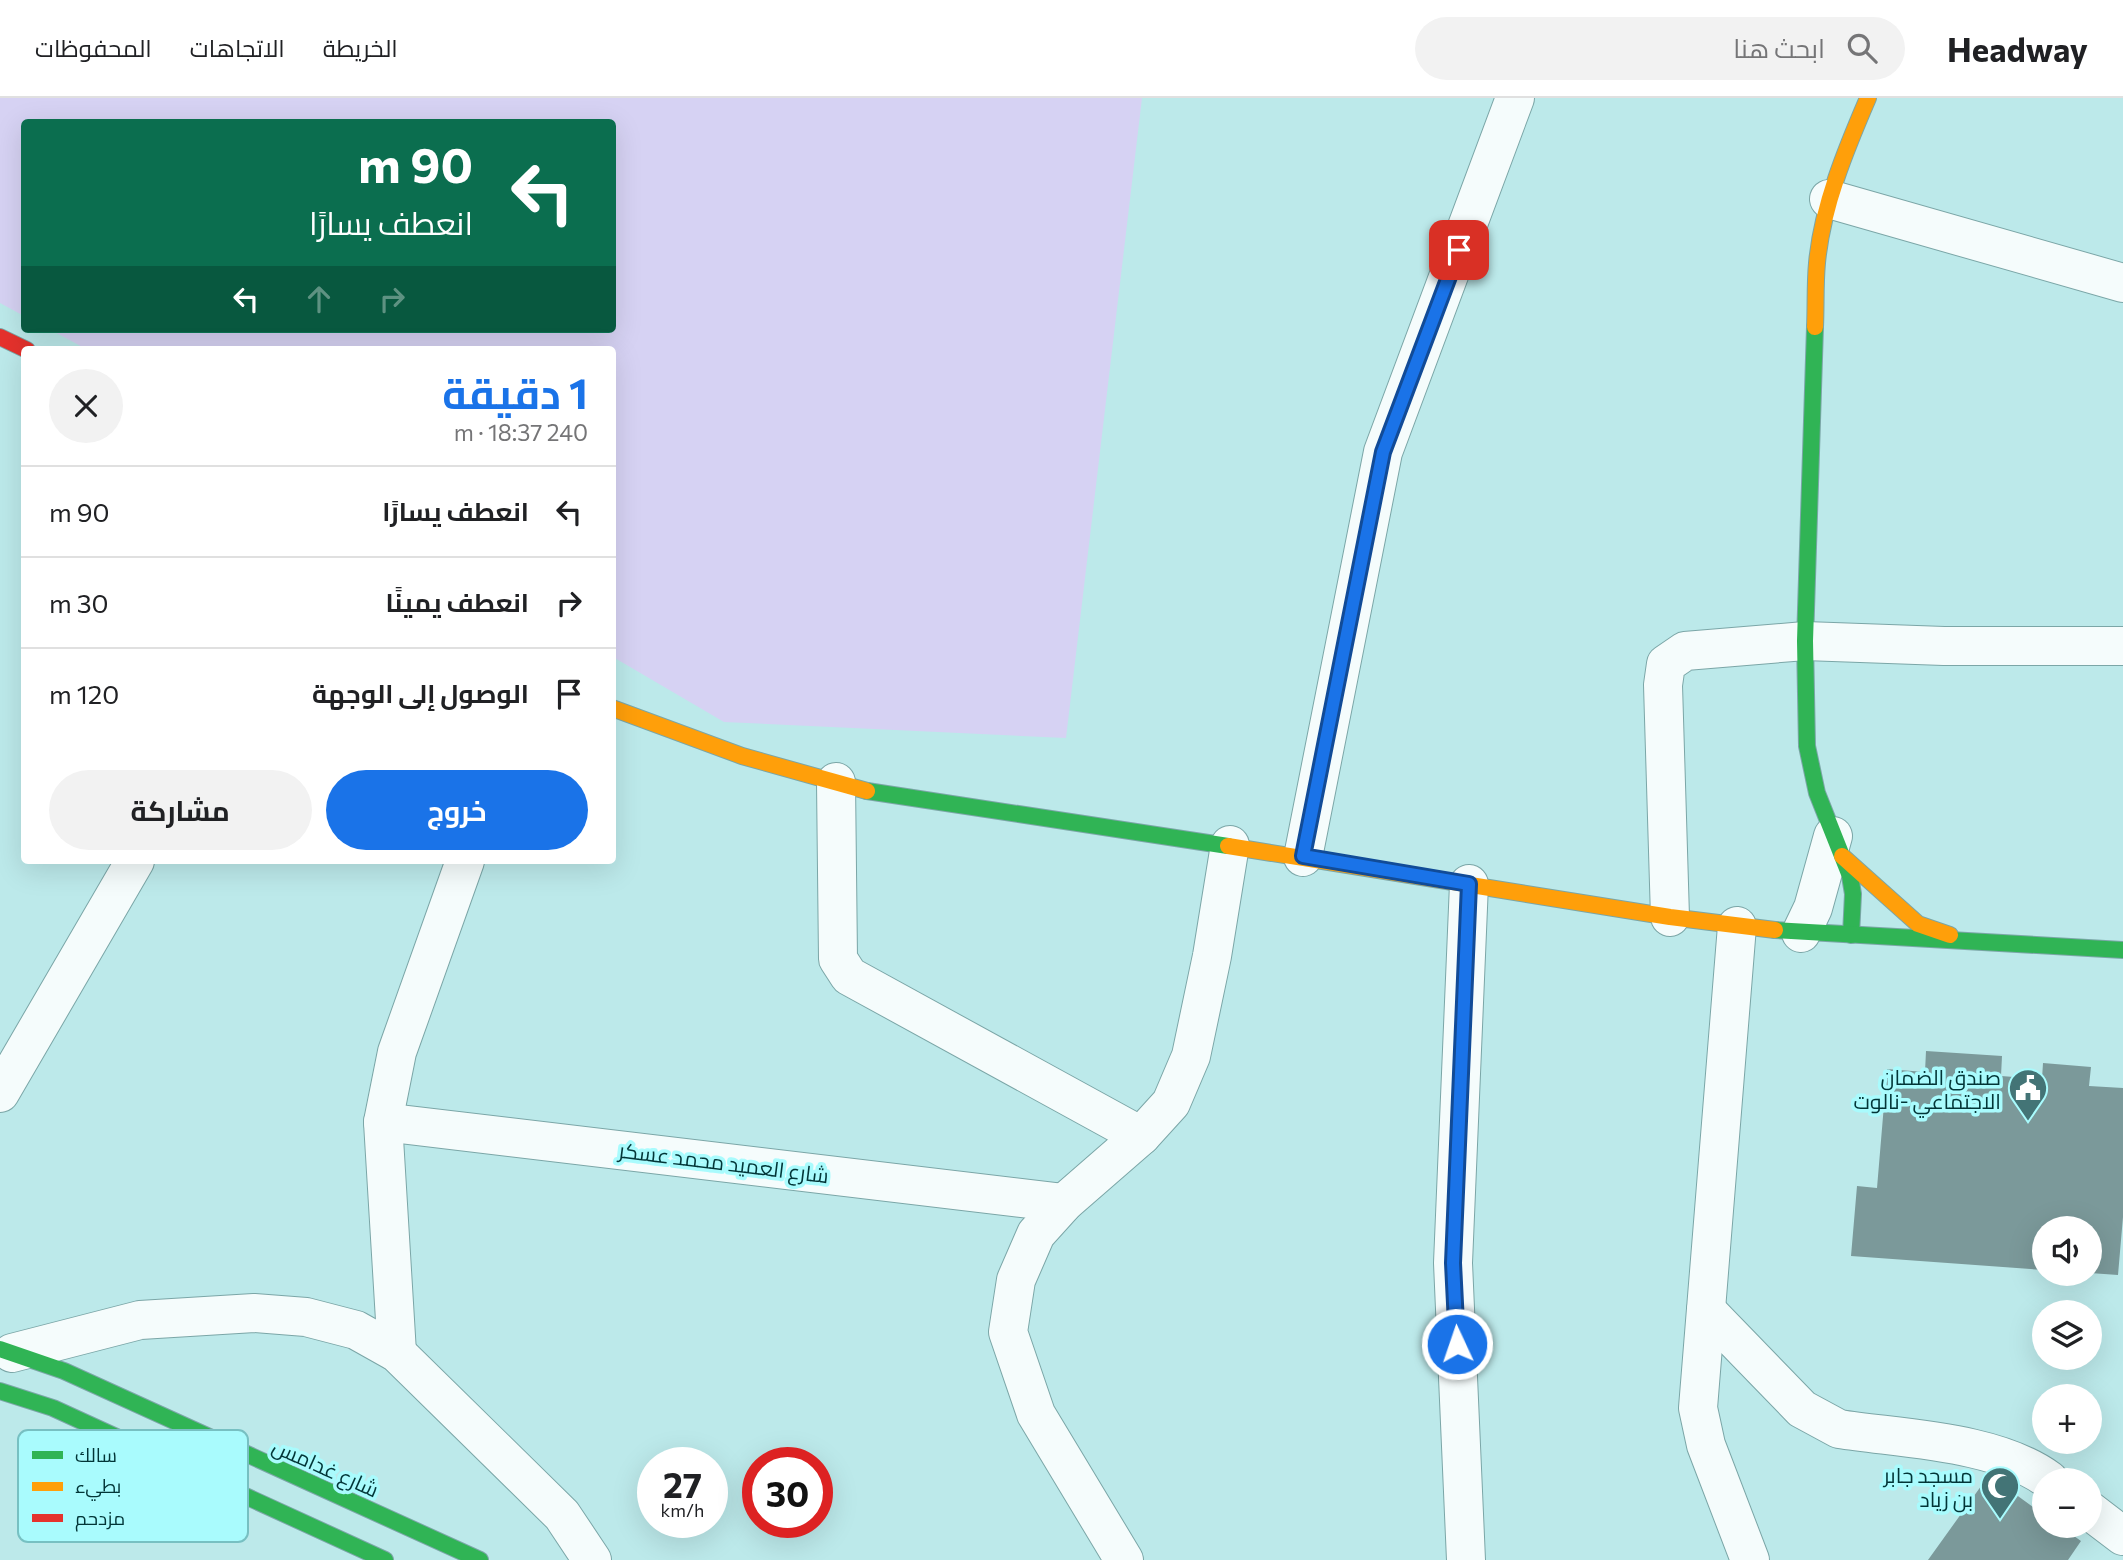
<!DOCTYPE html>
<html lang="ar">
<head>
<meta charset="utf-8">
<style>
	:root { --surface:#fff; --page:#f2f2f2; --text:#202124; --muted:#757577; --line:#e0e0e0; --accent:#1a73e8 }
	body { margin:0; font-family:Commissioner,Cairo,sans-serif; background:var(--page); color:var(--text); direction:rtl; height:100vh; display:flex; flex-direction:column; font-size:26px; white-space:nowrap }
	* { box-sizing:border-box; margin:0 }
	p { font-size:23px; color:var(--muted) }
	.icon { flex:none; width:38px; height:38px; fill:none; stroke:currentColor; stroke-width:2; stroke-linecap:round; stroke-linejoin:round }
	.map { position:relative; flex:1; overflow:hidden; direction:ltr }
	.details { position:absolute; left:21px; top:248px; width:595px; height:518px; display:flex; flex-direction:column; background:var(--surface); border-radius:7px; box-shadow:0 7px 28px #0002; direction:rtl }
	.details>* { flex:none }
	.top-card { position:absolute; left:21px; top:21px; width:595px; height:214px; border-radius:7px; box-shadow:0 7px 28px #0002; direction:rtl; background:#0b6e4f; color:#fff; overflow:hidden }
	.buttons { position:absolute; left:2032px; top:1118px; display:grid; gap:14px }
	.buttons a { display:grid; place-items:center; width:70px; height:70px; border-radius:50%; background:var(--surface); box-shadow:0 7px 28px #0002; font-size:35px }
	.speed { position:absolute; left:637px; top:1349px; display:flex; gap:14px; font-size:35px; font-weight:700; text-align:center }
	.speed>* { display:grid; place-content:center; width:91px; height:91px; border-radius:50%; background:var(--surface); box-shadow:0 7px 28px #0002; line-height:1 }
	.speed small { font-size:18px; font-weight:400 }
	.speed .limit { border:10px solid #d22; background:#fff; color:#111 }
	.pin { position:absolute; display:grid; place-items:center; width:60px; height:60px; color:#fff; margin:-30px; border-radius:14px; box-shadow:0 4px 10px #0006 }
	.me { position:absolute; width:77px; margin:-38px; rotate:357deg; stroke-linejoin:round; filter:drop-shadow(0 0 5px #0008) }
	.turn { display:flex; align-items:center; gap:24px; height:147px; padding:0 28px; font-size:32px }
	.turn .icon { width:91px; height:91px; stroke-width:2.5 }
	.turn b { display:block; font-size:49px; line-height:60px }
	.lanes { display:flex; align-items:center; height:66px; padding:0 28px; background:#0003; justify-content:center; gap:35px; direction:ltr }
	.lanes .off { opacity:.35 }
	.round { display:grid; place-items:center; flex:none; width:74px; height:74px; border-radius:37px; background:var(--page) }
	.summary { display:flex; align-items:center; justify-content:space-between; height:119px; padding:0 28px }
	h1 { font-size:42px; font-weight:700; line-height:52px; color:var(--accent) }
	.button { display:flex; gap:14px; margin-top:auto; padding:14px 28px }
	.button a { flex:1; height:80px; border-radius:42px; background:var(--accent); color:#fff; font-size:28px; font-weight:700; line-height:80px; text-align:center }
	.button a+a { background:var(--page); color:var(--text) }
	ul { padding:0; list-style:none }
	li { display:flex; align-items:center; gap:21px; height:91px; padding:0 28px; border-top:2px solid var(--line) }
	li div { flex:1 }
	li b { display:block; font-size:26px }
	li em { font-style:normal }
	header { display:flex; align-items:center; gap:42px; box-sizing:border-box; height:98px; padding:0 35px; background:var(--surface); border-bottom:2px solid var(--line) }
	header strong { font-size:33px }
	nav { display:flex; gap:38px; margin-inline-start:auto; font-size:24px }
	.search { width:490px; height:63px; background:var(--page); display:flex; align-items:center; gap:18px; box-sizing:border-box; padding:0 24px; border-radius:38px; color:var(--muted); font-size:26px }
	.map>svg:first-child { display:block }
	.green { fill:#d6d2f3 }
	.building { fill:#7b999a }
	.lines { fill:none; stroke-linecap:round; stroke-linejoin:round }
	.street-casing { stroke:#7ba6a7; stroke-width:40 }
	.fast-casing { stroke:#7ba6a7; stroke-width:18 }
	.slow-casing { stroke:#7ba6a7; stroke-width:18 }
	.jam-casing { stroke:#7ba6a7; stroke-width:18 }
	.street { stroke:#f5fcfc; stroke-width:38 }
	.fast { stroke:#30b455; stroke-width:16 }
	.slow { stroke:#ff9f0a; stroke-width:16 }
	.jam { stroke:#e5322d; stroke-width:16 }
	.route-casing { stroke:#114b97; stroke-width:18 }
	.route { stroke:#1a73e8; stroke-width:12 }
	.labels { text-anchor:middle; dominant-baseline:central; stroke-width:7; stroke-linejoin:round; paint-order:stroke }
	.poi-label { font-size:21px; fill:#023537; stroke:#a9fbfd; text-anchor:end }
	.street-label { font-size:21px; fill:#023537; stroke:#a9fbfd }
	.key { fill:#a9fbfd; stroke:#77c0c2; stroke-width:2 }
	.key-label { font-size:19px; fill:#023537 }
</style>
</head>
<body>
<header>
<strong>Headway</strong>
<div class="search"><svg class="icon" aria-label="search" viewBox="0 0 24 24"><circle cx="10" cy="10" r="6"/><path d="M15 15l6 6"/></svg>ابحث هنا</div>
<nav><a>الخريطة</a><a>الاتجاهات</a><a>المحفوظات</a></nav>
</header>
<div class="map">
<svg width="2123" height="1462" viewBox="0 0 2123 1462">
	<rect width="100%" height="100%" fill="#bce9ea"/>
	<!-- green -->
	<polygon class="green" points="0,0 1142,0 1066,640 724,624 613,559 612,252 88,252 49,231 612,231 612,24 24,24 24,218 0,205"/>
	<!-- building -->
	<g class="building">
		<polygon points="1926,953 2002,958 2001,978 2042,981 2043,965 2091,969 2089,988 2123,990 2123,1119 2118,1177 2090,1175 2090,1130 2044,1130 2044,1172 1851,1158 1857,1088 1877,1090 1887,971 1925,974"/>
		<polygon points="1989,1377 2044,1417 2044,1428 2060,1428 2081,1443 2068,1462 1928,1462"/>
	</g>
	<g class="lines">
		<!-- street casing -->
		<g class="street-casing">
			<g id="street">
				<polyline points="1829,101 2123,185"/>
				<polyline points="836,684 838,861 849,878 1141,1038"/>
				<polyline points="1303,759 1383,354 1515,0"/>
				<polyline points="1670,819 1663,587 1666,566 1685,553 1805,543 1944,548 2123,548"/>
				<polyline points="1737,828 1698,1310 1706,1347 1750,1462"/>
				<polyline points="1801,835 1813,810 1833,738"/>
				<polyline points="0,995 135,763"/>
				<polyline points="383,1024 1064,1105"/>
				<path d="M1706 1212 1802 1311 1839 1331C1904 1341 1996 1343 2049 1382"/>
				<polyline points="12,1255 140,1222 254,1215 306,1219 356,1232 397,1255 562,1417 592,1462"/>
				<polyline points="397,1255 383,1024 397,954 465,763"/>
				<polyline points="2090,1413 2123,1438"/>
				<polyline points="1124,1462 1036,1316 1008,1234 1016,1182 1036,1136 1064,1105 1141,1038 1171,1005 1191,958 1212,858 1230,747"/>
				<polyline points="1466,1462 1453,1165 1469,786"/>
			</g>
		</g>
		<!-- fast casing -->
		<g class="fast-casing">
			<g id="fast">
				<polyline points="1815,229 1805,543 1807,648 1817,695 1850,778 1853,796 1851,837"/>
				<polyline points="867,693 1228,748"/>
				<polyline points="1775,832 2123,852"/>
				<polyline points="0,1251 64,1273 480,1462"/>
				<polyline points="0,1293 53,1310 385,1462"/>
			</g>
		</g>
		<!-- slow casing -->
		<g class="slow-casing">
			<g id="slow">
				<path d="M1815 229C1816 208 1815 186 1817 165 1822 109 1846 51 1868 0"/>
				<polyline points="612,610 742,658 867,693"/>
				<polyline points="1228,748 1670,819 1775,832"/>
				<polyline points="1842,758 1918,826 1950,837"/>
			</g>
		</g>
		<!-- jam casing -->
		<g class="jam-casing">
			<polyline id="jam" points="0,239 27,252"/>
		</g>
		<!-- street -->
		<use href="#street" class="street"/>
		<!-- fast -->
		<use href="#fast" class="fast"/>
		<!-- slow -->
		<use href="#slow" class="slow"/>
		<!-- jam -->
		<use href="#jam" class="jam"/>
	</g>
	<g class="lines">
		<!-- route casing -->
		<g class="route-casing">
			<polyline id="route" points="1457,1246 1453,1165 1469,786 1303,758 1383,354 1459,152"/>
		</g>
		<!-- route -->
		<use href="#route" class="route"/>
	</g>
	<!-- icons -->
	<defs>
		<g id="civic-pin" transform="scale(2.0125)"><path d="M0 17L-7.5 6A9.5 9.5 0 1 1 7.5 6Z" fill="#437476" stroke="#a9fbfd"/><path d="M-.6-6.5H3V-4.5H.6V-3L4-1V1h2V6H-6V1h2V-1L-.6-3ZM-1.2 2.5V6h2.4V2.5Z" fill="#fff"/></g>
		<g id="mosque-pin" transform="scale(2.0125)"><path d="M0 17L-7.5 6A9.5 9.5 0 1 1 7.5 6Z" fill="#437476" stroke="#a9fbfd"/><path d="M3.5-4.9A6 6 0 1 0 3.5 4.9A5 5 0 1 1 3.5-4.9Z" fill="#fff"/></g>
	</defs>
	<g fill-rule="evenodd">
		<use href="#civic-pin" x="2028" y="990"/>
		<use href="#mosque-pin" x="2000" y="1388"/>
	</g>
	<g class="labels">
		<!-- poi labels -->
		<g class="poi-label">
			<text x="2001" y="978">صندق الضمان<tspan x="2001" dy="24">الاجتماعي -نالوت</tspan></text>
			<text x="1973" y="1376">مسجد جابر<tspan x="1973" dy="24">بن زياد</tspan></text>
		</g>
		<!-- street labels -->
		<g class="street-label">
			<text transform="translate(724 1064) rotate(7)">شارع العميد محمد عسكر</text>
			<text transform="translate(326 1369) rotate(24)">شارع غدامس</text>
		</g>
	</g>
	<!-- legend -->
	<rect x="18" y="1332" width="230" height="112" rx="10" class="key"/>
	<rect x="32" y="1353" width="31" height="8" fill="#30b455"/>
	<rect x="32" y="1384" width="31" height="9" fill="#ff9f0a"/>
	<rect x="32" y="1416" width="31" height="8" fill="#e5322d"/>
	<g class="key-label">
		<text x="75" y="1364">سالك</text>
		<text x="75" y="1395">بطيء</text>
		<text x="75" y="1427">مزدحم</text>
	</g>
</svg>
<div class="buttons">
<a><svg class="icon" aria-label="sound" viewBox="0 0 24 24"><path d="M4 9h4l5-4v14l-5-4H4zM17 9q2 3 0 6"/></svg></a>
<a><svg class="icon" aria-label="layers" viewBox="0 0 24 24"><path d="M12 4l9 5-9 5-9-5zM3 14l9 5 9-5"/></svg></a>
<a>+</a>
<a>−</a>
</div>
<div class="speed"><div>27<small>km/h</small></div><div class="limit">30</div></div>
<div class="pin" style="left:1459px;top:152px;background:#d93025"><svg class="icon" aria-label="arrive" viewBox="0 0 24 24"><path d="M6 21V4h12l-3 4 3 4H6"/></svg></div>
<svg class="me" style="left:1457px;top:1246px" viewBox="-20 -20 40 40"><circle r="17" fill="#1a73e8" stroke="#fff" stroke-width="3"/><path d="M0-11L8 9 0 5-8 9z" fill="#fff"/></svg>
<div class="top-card">
<div class="turn"><svg class="icon" aria-label="left" viewBox="0 0 24 24"><path d="M17 20v-9H6M10 6l-5 5 5 5"/></svg><div><b>90 m</b>انعطف يسارًا</div></div>
<div class="lanes"><svg class="icon" aria-label="left" viewBox="0 0 24 24"><path d="M17 20v-9H6M10 6l-5 5 5 5"/></svg><svg class="icon off" aria-label="ahead" viewBox="0 0 24 24"><path d="M12 20V5M6 11l6-6 6 6"/></svg><svg class="icon off" aria-label="right" viewBox="0 0 24 24"><path d="M7 20v-9h11M14 6l5 5-5 5"/></svg></div>
</div>
<section class="details">
<div class="summary"><div><h1>1 دقيقة</h1><p>240 m · 18:37</p></div><a class="round"><svg class="icon" aria-label="close" viewBox="0 0 24 24"><path d="M6 6l12 12M18 6L6 18"/></svg></a></div>
<ul>
<li><svg class="icon" aria-label="left" viewBox="0 0 24 24"><path d="M17 20v-9H6M10 6l-5 5 5 5"/></svg><div><b>انعطف يسارًا</b></div><em>90 m</em></li>
<li><svg class="icon" aria-label="right" viewBox="0 0 24 24"><path d="M7 20v-9h11M14 6l5 5-5 5"/></svg><div><b>انعطف يمينًا</b></div><em>30 m</em></li>
<li><svg class="icon" aria-label="arrive" viewBox="0 0 24 24"><path d="M6 21V4h12l-3 4 3 4H6"/></svg><div><b>الوصول إلى الوجهة</b></div><em>120 m</em></li>
</ul>
<div class="button"><a>خروج</a><a>مشاركة</a></div>
</section>
</div>
</body>
</html>
